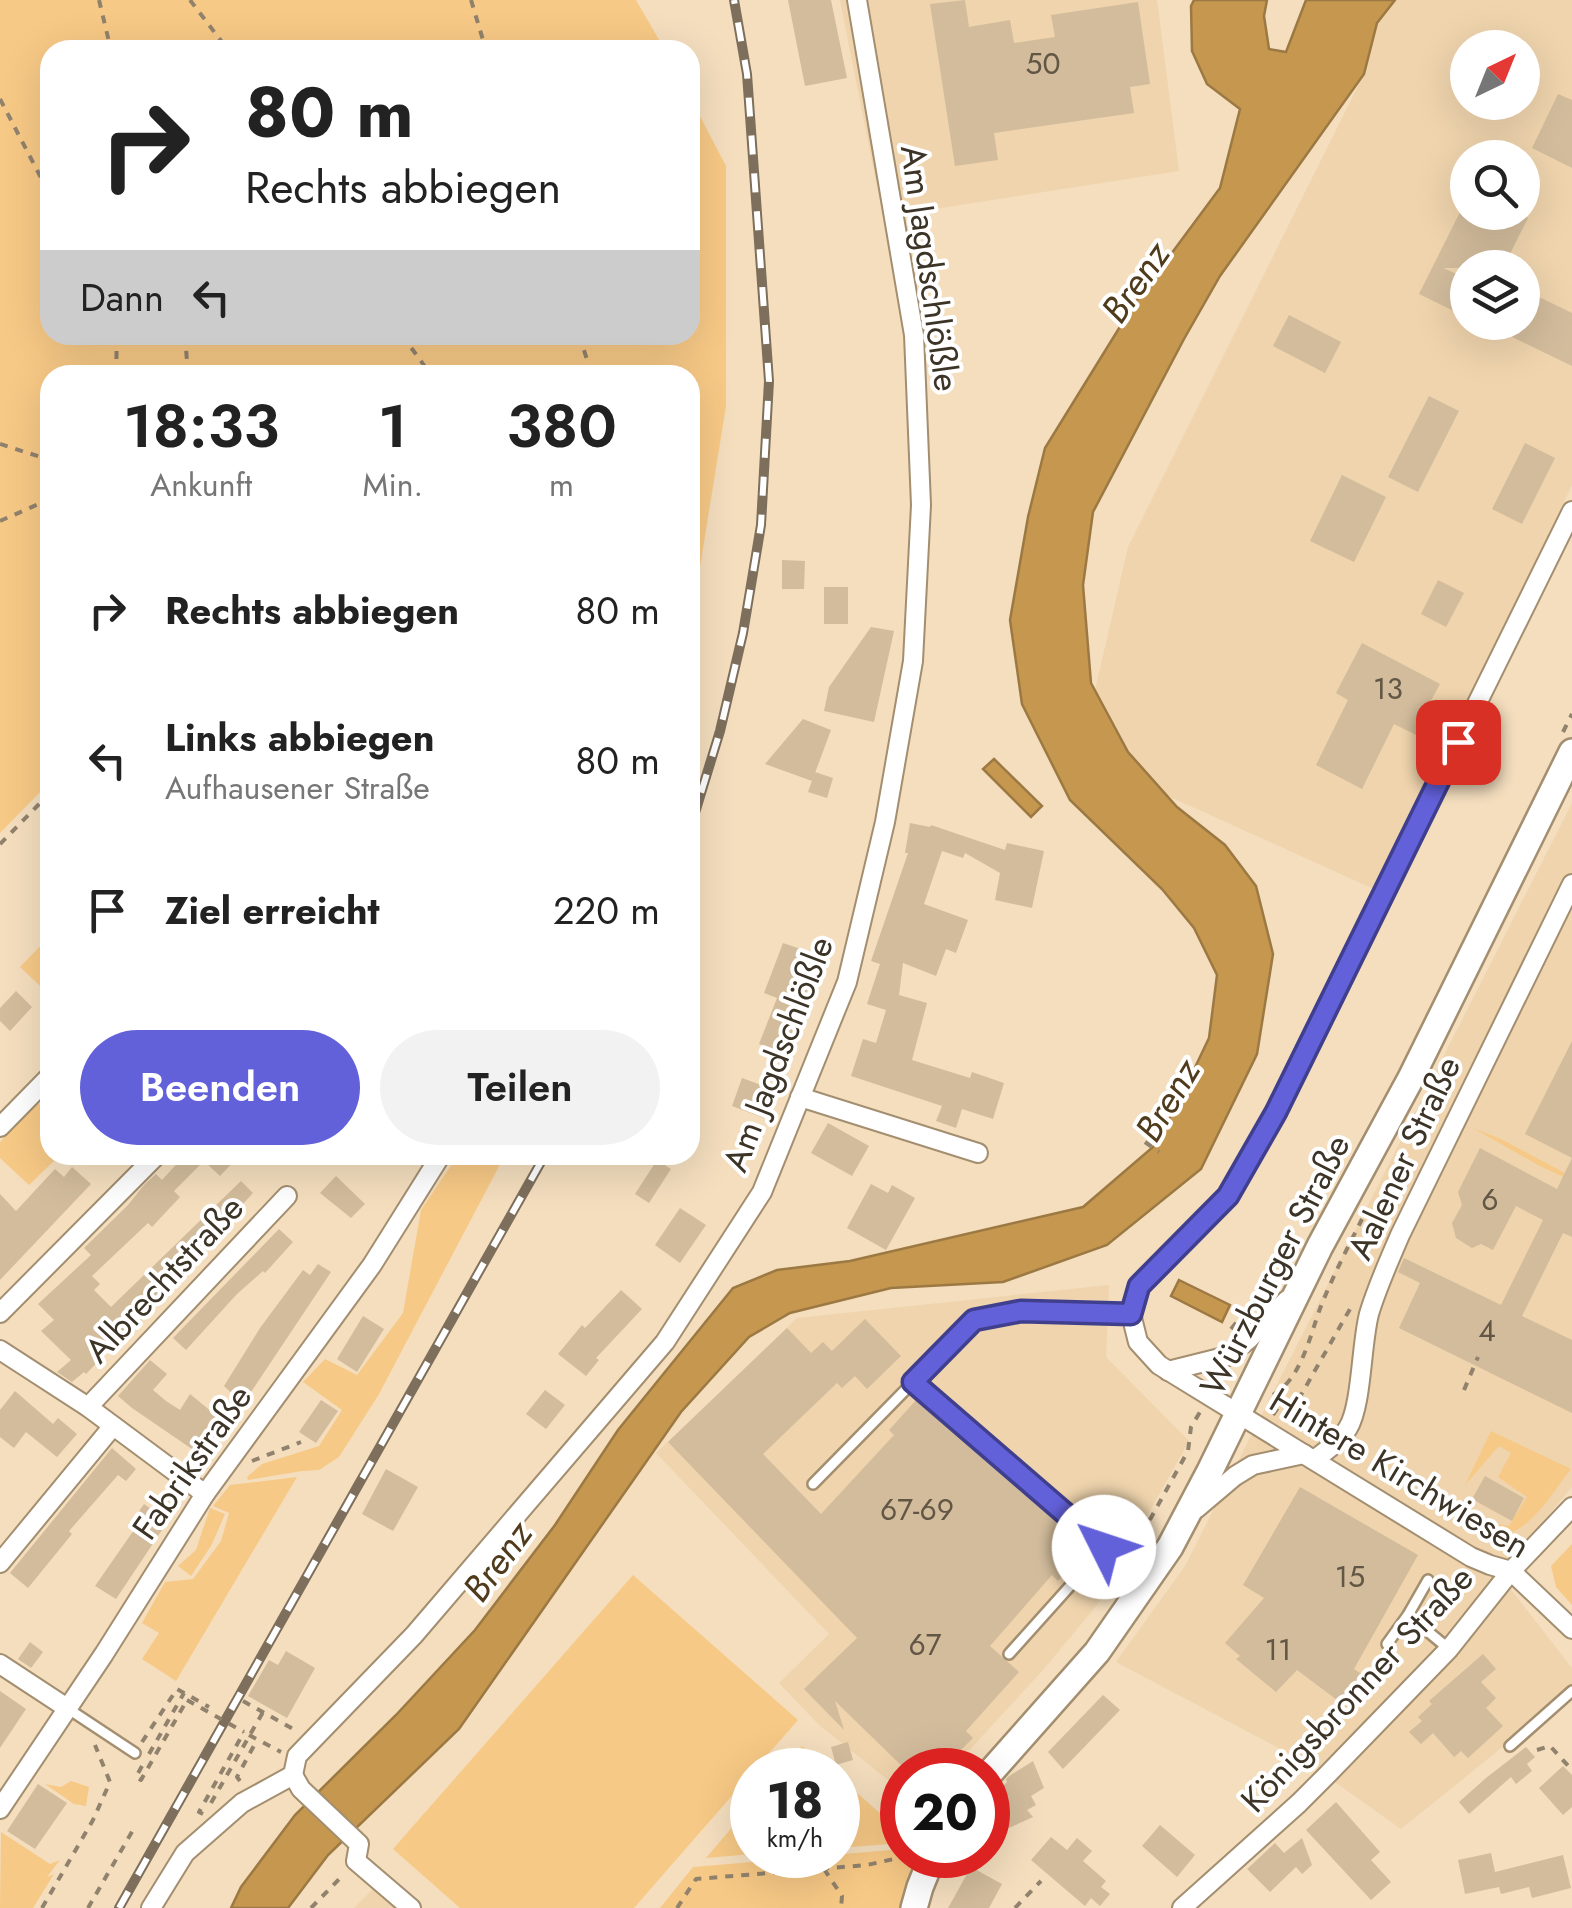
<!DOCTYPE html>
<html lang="de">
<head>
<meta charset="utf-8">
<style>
	:root { --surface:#fff; --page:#f2f2f2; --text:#222; --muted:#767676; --accent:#6361da }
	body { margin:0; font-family:Jost,sans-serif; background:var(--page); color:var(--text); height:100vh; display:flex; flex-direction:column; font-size:38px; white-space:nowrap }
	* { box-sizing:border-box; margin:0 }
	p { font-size:32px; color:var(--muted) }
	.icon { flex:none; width:55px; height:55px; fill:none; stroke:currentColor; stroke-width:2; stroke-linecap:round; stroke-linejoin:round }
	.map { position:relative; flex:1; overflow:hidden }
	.drawer { position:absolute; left:40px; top:365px; width:660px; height:800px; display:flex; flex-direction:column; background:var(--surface); border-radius:30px; box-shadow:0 10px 40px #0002 }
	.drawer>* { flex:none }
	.hud { position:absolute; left:40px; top:40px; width:660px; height:305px; border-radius:30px; box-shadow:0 10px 40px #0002; background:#fff; color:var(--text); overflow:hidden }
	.needle { width:65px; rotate:43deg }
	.fabs { position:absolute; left:1450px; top:30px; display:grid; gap:20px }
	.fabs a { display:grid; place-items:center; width:90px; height:90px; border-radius:50%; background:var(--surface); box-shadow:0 10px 40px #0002; font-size:50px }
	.speed { position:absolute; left:730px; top:1748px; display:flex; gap:20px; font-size:50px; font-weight:700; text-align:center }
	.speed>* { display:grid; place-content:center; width:130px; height:130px; border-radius:50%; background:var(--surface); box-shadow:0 10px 40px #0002; line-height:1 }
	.speed small { font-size:25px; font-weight:400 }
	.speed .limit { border:15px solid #d22; background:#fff; color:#111 }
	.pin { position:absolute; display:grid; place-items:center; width:85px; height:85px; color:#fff; margin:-42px; border-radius:20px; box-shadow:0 5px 15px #0006 }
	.me { position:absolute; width:110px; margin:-55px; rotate:311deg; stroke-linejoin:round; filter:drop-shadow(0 0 8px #0008) }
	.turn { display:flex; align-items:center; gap:35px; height:210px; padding:0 40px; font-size:45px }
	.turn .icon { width:130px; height:130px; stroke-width:2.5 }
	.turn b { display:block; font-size:70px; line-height:85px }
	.then { display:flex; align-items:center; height:95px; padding:0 40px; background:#0003; gap:20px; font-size:38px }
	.eta { display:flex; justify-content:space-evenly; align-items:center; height:170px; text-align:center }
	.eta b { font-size:60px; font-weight:600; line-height:70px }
	.primary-button { display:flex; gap:20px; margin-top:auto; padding:20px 40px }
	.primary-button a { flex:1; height:115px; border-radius:60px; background:var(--accent); color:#fff; font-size:40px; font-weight:600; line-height:115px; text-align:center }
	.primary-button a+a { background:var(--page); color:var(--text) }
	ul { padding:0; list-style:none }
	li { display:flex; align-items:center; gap:30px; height:150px; padding:0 40px }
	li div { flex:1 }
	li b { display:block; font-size:38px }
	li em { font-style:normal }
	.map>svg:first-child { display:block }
	.built { fill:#efd4ad; fill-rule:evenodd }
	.green { fill:#f7c986 }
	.water { fill:#c5974f; stroke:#9c7943; stroke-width:2.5 }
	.building { fill:#d2bc9c }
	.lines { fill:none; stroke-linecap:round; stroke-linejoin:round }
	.lane-casing { stroke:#a38e70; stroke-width:14 }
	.street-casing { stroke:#a38e70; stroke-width:22 }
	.primary-casing { stroke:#a38e70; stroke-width:30 }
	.path { stroke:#91826d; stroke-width:4; stroke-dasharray:8 8; stroke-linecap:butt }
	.lane { stroke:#fff; stroke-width:9 }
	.street { stroke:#fff; stroke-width:18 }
	.primary { stroke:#fff; stroke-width:25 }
	.rail-casing { stroke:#7d6f5c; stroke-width:10 }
	.rail { stroke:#fff; stroke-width:6; stroke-dasharray:19; stroke-linecap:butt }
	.path-bridge { stroke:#91826d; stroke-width:4; stroke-dasharray:8 8; stroke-linecap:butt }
	.route-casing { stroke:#403f8e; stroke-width:25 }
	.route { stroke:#6361da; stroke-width:18 }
	.labels { text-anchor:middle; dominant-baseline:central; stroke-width:8; stroke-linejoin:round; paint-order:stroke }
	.number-label { font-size:30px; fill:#625645 }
	.street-label { font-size:35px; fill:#3d3428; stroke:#fff }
	.water-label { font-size:38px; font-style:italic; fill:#503c1d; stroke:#fff }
</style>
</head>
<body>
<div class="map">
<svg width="1572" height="1908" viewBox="0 0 1572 1908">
	<rect width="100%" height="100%" fill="#f4debe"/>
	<!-- built -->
	<g class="built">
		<polygon points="840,0 1157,0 1179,171 883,217"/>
		<path d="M1395 0H1572V485L1376 890 1080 756 1128 547 1364 74 1377 23ZM1468 48H1522V102H1468ZM1468 158H1522V212H1468ZM1468 268H1522V322H1468Z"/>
		<polygon points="1572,803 1572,1487 1499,1574 1572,1668 1572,1691 1401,1829 1311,1765 1116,1662 1185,1566"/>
		<polygon points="1109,1285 1106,1357 1189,1441 1097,1605 1043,1670 951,1770 902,1770 902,1791 819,1725 779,1683 829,1634 656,1453 797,1318"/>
		<polygon points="375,1887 395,1908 354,1908"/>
	</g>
	<!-- green -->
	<g class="green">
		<polygon points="0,0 636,0 665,50 50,50 50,335 690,335 690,97 726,166 726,406 690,629 690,375 50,375 50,782 0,833"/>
		<polygon points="50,936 50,995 20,967"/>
		<polygon points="38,1103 50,1115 50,1155 60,1155 29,1185 0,1158 0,1142"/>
		<polygon points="1473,1128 1501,1139 1572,1177 1572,1181 1538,1165"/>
		<polygon points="458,1155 505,1155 379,1394 339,1457 319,1470 302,1471 248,1480 247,1477 262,1464 319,1446 342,1410 303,1382 325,1359 357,1375 403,1313 421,1210"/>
		<path d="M1491 1431 1571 1469C1553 1491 1527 1539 1496 1534 1487 1533 1476 1526 1467 1523L1480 1521 1509 1526 1527 1497 1498 1477 1511 1453 1499 1446 1465 1485Z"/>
		<polygon points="297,1477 176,1681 142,1659 159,1633 142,1623 165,1582 193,1579 221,1541 229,1513 213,1506 230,1485"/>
		<polygon points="210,1508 225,1514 211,1546 191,1576 178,1566 196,1550"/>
		<polygon points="1572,1544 1572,1605 1556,1587 1551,1566"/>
		<polygon points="633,1575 798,1720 634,1908 460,1908 393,1849"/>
		<polygon points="802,1746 830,1770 782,1770"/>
		<polygon points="838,1776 902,1833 902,1843 838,1848"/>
		<polygon points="71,1781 89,1787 86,1806 74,1804 45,1784 61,1787"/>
		<polygon points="752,1804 752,1854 706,1858"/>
		<polygon points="1,1832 50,1864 60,1860 47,1877 54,1874 33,1908 0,1908"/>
		<polygon points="902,1849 902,1855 920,1855 902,1908 660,1908 693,1867"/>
	</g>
	<!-- water -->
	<g class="water">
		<polygon points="1194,0 1267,0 1264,16 1269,49 1286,52 1306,0 1395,0 1377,23 1364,74 1220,276 1184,339 1093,512 1083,585 1091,683 1128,752 1177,807 1225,845 1256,886 1273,954 1257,1054 1201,1169 1107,1245 1003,1282 891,1288 790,1313 749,1337 681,1412 459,1729 328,1855 288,1908 231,1908 241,1887 295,1815 396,1715 475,1630 555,1525 618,1430 733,1288 777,1270 850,1261 1083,1207 1153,1147 1178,1103 1209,1038 1217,975 1194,928 1162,889 1070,800 1022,704 1010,620 1028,517 1045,448 1134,304 1220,188 1240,109 1207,84 1192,51 1191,6"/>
		<polygon points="994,759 1042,806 1031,817 983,769"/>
		<polygon points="1179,1280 1230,1305 1222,1322 1171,1296"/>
	</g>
	<!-- building -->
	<g class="building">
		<polygon points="788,0 831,0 847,78 805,86"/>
		<polygon points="965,0 969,27 1010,20 1014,43 1055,37 1051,15 1138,2 1150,84 1130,87 1134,113 994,133 998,160 955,166 930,4"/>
		<polygon points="1558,94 1572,100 1572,168 1532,148"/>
		<polygon points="1460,212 1516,212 1528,218 1503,268 1443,268 1468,279 1468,318 1419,294"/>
		<polygon points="1535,295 1572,313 1572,366 1481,322 1522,322 1522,305 1529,308"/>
		<polygon points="1289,315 1341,342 1325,373 1273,346"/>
		<polygon points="1429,396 1459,411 1418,492 1388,477"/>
		<polygon points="1525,443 1555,458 1522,524 1492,509"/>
		<polygon points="1342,475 1386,497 1354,562 1310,541"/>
		<polygon points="782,560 805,561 804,589 782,589"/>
		<polygon points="1438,580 1464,593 1446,627 1421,614"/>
		<rect x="824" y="587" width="24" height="37"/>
		<polygon points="871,627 894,631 874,722 824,711 829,687"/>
		<polygon points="1362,643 1440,684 1427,708 1438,713 1424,739 1394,724 1362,789 1316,765 1348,700 1336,693"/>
		<polygon points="803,719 831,730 812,781 765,764"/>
		<polygon points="815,772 833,778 827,798 808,792"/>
		<polygon points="910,823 930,827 931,825 1005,850 1007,843 1044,851 1032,908 995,900 1000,873 965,853 963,858 942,851 924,904 968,920 956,953 946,949 936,976 903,963 899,995 927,1003 912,1060 970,1078 972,1072 1004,1083 993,1119 962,1109 956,1128 936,1121 942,1106 851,1076 863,1039 876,1043 886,1010 867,1004 880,964 871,961 908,853 905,853"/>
		<polygon points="783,943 819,955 786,1055 759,1044 777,998 764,993"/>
		<polygon points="16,991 32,1007 10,1031 0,1021 0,1008"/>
		<polygon points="1572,1041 1572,1158 1525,1134"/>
		<polygon points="742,1078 775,1090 764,1118 732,1106"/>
		<polygon points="828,1123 869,1146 852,1176 811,1153"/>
		<polygon points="1480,1148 1557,1189 1572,1158 1572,1237 1563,1233 1522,1316 1572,1340 1572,1413 1399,1328 1420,1283 1398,1272 1404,1258 1501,1305 1543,1220 1516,1206 1493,1250 1481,1244 1472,1248 1456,1238 1452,1223 1462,1205 1458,1192"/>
		<polygon points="185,1155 240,1155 220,1176 204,1161 174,1191 180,1197 152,1227 148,1223 92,1276 100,1284 94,1290 111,1307 241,1181 253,1193 228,1220 232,1225 190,1265 192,1266 116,1348 113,1346 86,1374 84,1372 72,1382 57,1372 71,1360 41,1331 54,1320 38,1304 91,1255 84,1248 128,1205 144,1185 156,1174 162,1180"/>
		<polygon points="657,1160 671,1169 649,1203 635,1194"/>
		<polygon points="72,1167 91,1184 0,1280 0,1194 16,1211 55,1169 64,1177"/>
		<polygon points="336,1176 365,1204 351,1218 320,1193"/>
		<polygon points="871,1184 888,1193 892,1185 915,1198 886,1250 847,1228"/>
		<polygon points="680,1208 706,1225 680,1263 655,1245"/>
		<polygon points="279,1229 293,1242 265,1273 263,1271 237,1294 186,1350 173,1338"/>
		<polygon points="318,1264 331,1272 243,1404 224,1386 260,1328 303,1270 310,1275"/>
		<polygon points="621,1290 642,1309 596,1358 599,1360 586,1376 558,1354 582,1325 585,1328"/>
		<polygon points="363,1316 384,1329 357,1372 337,1359"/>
		<polygon points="865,1319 901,1356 867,1389 855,1376 842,1388 837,1383 763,1454 821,1514 894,1435 889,1430 918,1398 1087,1548 1058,1581 1052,1575 990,1646 1019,1672 966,1731 973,1738 941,1770 906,1770 835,1701 844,1730 804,1689 857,1638 668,1442 787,1328 811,1353 823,1342 832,1351"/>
		<polygon points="150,1360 167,1374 153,1390 166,1401 180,1410 190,1394 229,1426 208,1460 132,1408 118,1396"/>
		<polygon points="545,1390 565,1405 546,1429 526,1414"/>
		<polygon points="15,1391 53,1424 58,1418 77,1434 57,1457 26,1432 14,1448 0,1437 0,1410"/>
		<polygon points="321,1400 338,1411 316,1443 299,1432"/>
		<polygon points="112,1448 136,1469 126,1481 118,1475 69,1531 72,1534 28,1588 10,1573"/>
		<polygon points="386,1469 418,1487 393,1531 362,1514"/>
		<polygon points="1485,1476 1524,1498 1512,1521 1472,1499"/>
		<polygon points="1300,1487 1418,1555 1354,1669 1366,1677 1345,1706 1297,1670 1276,1692 1236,1659 1240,1656 1225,1643 1264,1598 1243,1585"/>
		<polygon points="144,1504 168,1521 116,1599 95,1586 134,1530 129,1526"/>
		<polygon points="30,1642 43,1652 31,1668 18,1659"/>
		<polygon points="286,1651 315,1668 287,1718 248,1696 269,1660 278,1665"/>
		<polygon points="1483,1654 1496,1669 1481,1682 1496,1698 1486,1708 1503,1726 1468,1758 1461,1751 1454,1757 1433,1733 1421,1744 1409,1732 1422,1721 1418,1717 1432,1704 1429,1701"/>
		<polygon points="0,1691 26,1709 0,1748"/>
		<polygon points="1103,1695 1120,1710 1063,1769 1048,1752"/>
		<polygon points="848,1742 853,1760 836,1765 831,1747"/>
		<polygon points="1526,1747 1535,1757 1527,1764 1532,1771 1516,1784 1511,1777 1469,1814 1459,1802 1486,1778"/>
		<polygon points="1033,1761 1044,1788 1031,1796 1036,1805 1027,1810 1033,1817 1009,1828 988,1849 988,1802 1007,1782 1006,1779 1009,1776"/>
		<polygon points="1563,1766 1572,1775 1572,1807 1563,1815 1539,1788"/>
		<polygon points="38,1784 67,1803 35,1849 7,1831"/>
		<polygon points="1336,1802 1380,1852 1371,1860 1391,1882 1371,1900 1306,1830"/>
		<polygon points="1160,1825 1195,1855 1177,1877 1142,1846"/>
		<polygon points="1051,1837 1067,1850 1077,1838 1092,1851 1083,1861 1106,1881 1101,1887 1110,1894 1100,1906 1091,1898 1085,1906 1031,1860"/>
		<polygon points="1302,1838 1312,1865 1302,1874 1296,1867 1270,1892 1247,1869 1275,1843 1284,1853"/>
		<polygon points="1491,1853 1495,1872 1563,1855 1571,1888 1532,1898 1529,1887 1501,1894 1499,1887 1465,1894 1458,1860"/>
		<polygon points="971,1867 1002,1884 989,1908 948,1908"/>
	</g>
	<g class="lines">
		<!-- lane casing -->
		<g class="lane-casing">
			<g id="lane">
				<polyline points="913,1382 1105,1547 1009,1654"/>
				<polyline points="813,1484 974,1320 1021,1311 1131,1314"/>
				<polyline points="1408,1615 1449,1649"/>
				<polyline points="1387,1644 1408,1615 1428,1580"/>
				<polyline points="67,1708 135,1753"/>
				<polyline points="1510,1746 1572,1691"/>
			</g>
		</g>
		<!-- street casing -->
		<g class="street-casing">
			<g id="street">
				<polyline points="1572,511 1276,1111 1228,1196 1139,1286 1131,1314 1138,1342 1159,1365 1471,1557 1490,1565 1511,1571 1572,1629"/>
				<polyline points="800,1097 978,1153"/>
				<polyline points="0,1127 50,1076"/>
				<polyline points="0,1313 157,1155"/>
				<polyline points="0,1350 88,1407 205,1494"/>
				<polyline points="1168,1371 1228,1356 1249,1339 1287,1300"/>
				<polyline points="88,1407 287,1196"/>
				<path d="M1314 1460C1326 1451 1340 1441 1348 1428 1362 1405 1361 1345 1369 1314 1377 1287 1389 1261 1400 1235L1572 884"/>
				<polyline points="1196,1509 1235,1476 1253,1465 1304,1454"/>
				<polyline points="0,1563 113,1426"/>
				<polyline points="0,1664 67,1708"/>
				<polyline points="293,1775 301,1789 359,1844 356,1861 411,1908"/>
				<polyline points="0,1809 104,1654 205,1494 372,1265 441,1155"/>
				<polyline points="151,1908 185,1853 242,1803 293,1775 297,1756 414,1635 665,1342 762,1192 847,982 885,822 913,661 921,505 914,335 857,0"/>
				<polyline points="1182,1908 1299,1803 1325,1777 1449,1649 1511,1571 1572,1507"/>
			</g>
		</g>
		<!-- primary casing -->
		<g class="primary-casing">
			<g id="primary">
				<polyline points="988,1775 1097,1652 1170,1547 1210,1471 1320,1246 1411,1078 1572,752"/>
				<polyline points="914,1908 920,1887 933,1855"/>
			</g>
		</g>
		<!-- path -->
		<g class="path">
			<polyline points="99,0 111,50"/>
			<polyline points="190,0 228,50"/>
			<polyline points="471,0 486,50"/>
			<polyline points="0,99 50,195"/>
			<polyline points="185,335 188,375"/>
			<polyline points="402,335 431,375"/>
			<polyline points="579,335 592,375"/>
			<polyline points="116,375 117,335"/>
			<polyline points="0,444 50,460"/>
			<polyline points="0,521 50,499"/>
			<polyline points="1563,732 1572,714"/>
			<polyline points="0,844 50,793"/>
			<polyline points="1145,1142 1159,1152"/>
			<polyline points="1231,1329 1283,1267"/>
			<polyline points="1464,1390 1478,1357"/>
			<path d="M1273 1395C1302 1378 1310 1335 1321 1306 1333 1276 1348 1247 1362 1219"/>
			<polyline points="1273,1415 1281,1403 1291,1403 1301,1395 1350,1309"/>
			<polyline points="252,1461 301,1442"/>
			<polyline points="1111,1590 1188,1451 1191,1427 1200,1412"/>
			<polyline points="243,1701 295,1730"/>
			<polyline points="249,1735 281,1752"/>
			<polyline points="142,1742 177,1689 209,1707"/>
			<polyline points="1537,1750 1550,1746 1572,1770"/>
			<polyline points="149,1754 184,1693"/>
			<polyline points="142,1766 136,1777 141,1780 187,1700"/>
			<polyline points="240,1781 237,1777 257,1740"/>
			<polyline points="211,1803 263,1712"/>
			<polyline points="203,1814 199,1812 244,1732"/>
			<polyline points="824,1869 842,1896 841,1908"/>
			<polyline points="42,1908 93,1820 110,1782 95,1745"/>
			<polyline points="88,1908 133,1830 138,1833"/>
			<polyline points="311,1908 343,1875"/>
			<polyline points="677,1908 696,1879 867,1865 907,1856"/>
			<polyline points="1015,1908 1041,1881"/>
		</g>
		<!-- lane -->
		<use href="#lane" class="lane"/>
		<!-- street -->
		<use href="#street" class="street"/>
		<!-- primary -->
		<use href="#primary" class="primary"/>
		<!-- rail casing -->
		<g class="rail-casing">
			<g id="rail">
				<polyline points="690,829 720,731 743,633 761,525 769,381 747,74 734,0"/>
				<polyline points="119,1908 545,1155"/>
			</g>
		</g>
		<!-- rail -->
		<use href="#rail" class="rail"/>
		<!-- path-bridge -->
		<polyline class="path-bridge" points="187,1700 244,1732"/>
	</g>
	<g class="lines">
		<!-- route casing -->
		<g class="route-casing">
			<polyline id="route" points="1104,1547 913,1382 974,1320 1021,1311 1131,1314 1139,1286 1228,1196 1276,1112 1458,742"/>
		</g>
		<!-- route -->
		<use href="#route" class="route"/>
	</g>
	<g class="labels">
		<!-- number labels -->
		<g class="number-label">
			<text x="1043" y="63">50</text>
			<text x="1388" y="688">13</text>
			<text x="1490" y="1199">6</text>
			<text x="1487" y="1330">4</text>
			<text x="917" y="1509">67-69</text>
			<text x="1350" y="1576">15</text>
			<text x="925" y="1644">67</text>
			<text x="1278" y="1649">11</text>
		</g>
		<!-- street labels -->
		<g class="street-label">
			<text transform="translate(930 268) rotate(82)">Am Jagdschlößle</text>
			<text transform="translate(778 1054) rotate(-69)">Am Jagdschlößle</text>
			<text transform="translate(1404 1158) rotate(-65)">Aalener Straße</text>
			<text transform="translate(1275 1265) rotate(-63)">Würzburger Straße</text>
			<text transform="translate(164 1279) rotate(-47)">Albrechtstraße</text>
			<text transform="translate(192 1462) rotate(-55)">Fabrikstraße</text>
			<text transform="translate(1400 1473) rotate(31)">Hintere Kirchwiesen</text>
			<text transform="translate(1357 1689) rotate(-47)">Königsbronner Straße</text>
		</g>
		<!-- water labels -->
		<g class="water-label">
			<text transform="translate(1135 282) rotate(-55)">Brenz</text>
			<text transform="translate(1167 1100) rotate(-59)">Brenz</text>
			<text transform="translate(497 1561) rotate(-54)">Brenz</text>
		</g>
	</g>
</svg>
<div class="fabs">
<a><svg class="needle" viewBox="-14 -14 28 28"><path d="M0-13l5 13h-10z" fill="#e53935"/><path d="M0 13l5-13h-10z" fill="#767676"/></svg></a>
<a><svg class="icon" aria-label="search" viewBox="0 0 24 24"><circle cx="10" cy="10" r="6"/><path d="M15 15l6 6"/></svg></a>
<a><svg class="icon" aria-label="layers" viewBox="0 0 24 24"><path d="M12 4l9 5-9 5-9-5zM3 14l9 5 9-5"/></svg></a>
</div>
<div class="speed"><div>18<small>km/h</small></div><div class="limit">20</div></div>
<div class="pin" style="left:1458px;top:742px;background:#d93025"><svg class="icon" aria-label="arrive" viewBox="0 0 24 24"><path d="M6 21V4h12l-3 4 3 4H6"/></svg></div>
<svg class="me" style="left:1104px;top:1547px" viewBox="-20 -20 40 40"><circle r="19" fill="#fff"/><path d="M0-13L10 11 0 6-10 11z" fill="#6361da"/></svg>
<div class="hud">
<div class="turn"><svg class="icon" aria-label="right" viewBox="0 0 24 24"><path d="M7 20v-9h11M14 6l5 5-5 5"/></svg><div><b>80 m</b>Rechts abbiegen</div></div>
<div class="then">Dann<svg class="icon" aria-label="left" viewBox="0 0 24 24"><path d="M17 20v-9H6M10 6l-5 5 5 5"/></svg></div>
</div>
<section class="drawer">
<div class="eta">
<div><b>18:33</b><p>Ankunft</p></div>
<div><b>1</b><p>Min.</p></div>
<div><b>380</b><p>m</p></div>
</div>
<ul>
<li><svg class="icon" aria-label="right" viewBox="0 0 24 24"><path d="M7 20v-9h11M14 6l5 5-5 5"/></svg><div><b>Rechts abbiegen</b></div><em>80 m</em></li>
<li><svg class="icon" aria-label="left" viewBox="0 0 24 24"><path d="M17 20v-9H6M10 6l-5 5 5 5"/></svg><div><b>Links abbiegen</b><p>Aufhausener Straße</p></div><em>80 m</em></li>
<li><svg class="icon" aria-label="arrive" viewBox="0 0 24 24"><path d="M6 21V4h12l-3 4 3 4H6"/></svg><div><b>Ziel erreicht</b></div><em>220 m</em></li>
</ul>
<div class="primary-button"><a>Beenden</a><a>Teilen</a></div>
</section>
</div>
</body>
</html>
